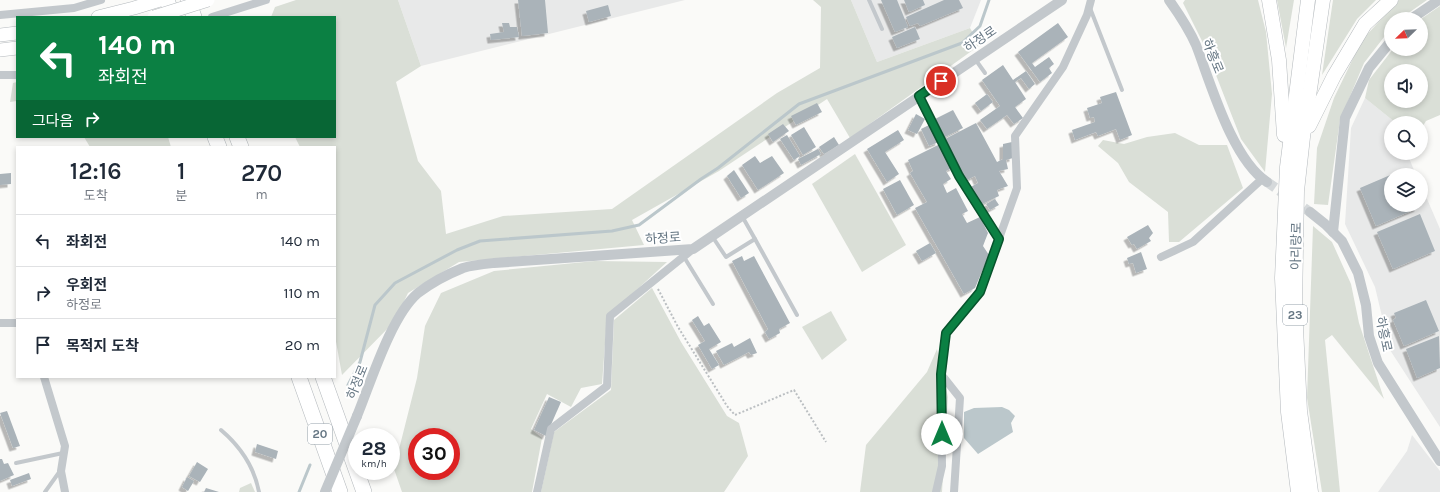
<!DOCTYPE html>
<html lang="ko">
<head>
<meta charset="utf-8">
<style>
	:root { --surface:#fff; --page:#f2f2f3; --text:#1f2937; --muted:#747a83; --line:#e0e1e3 }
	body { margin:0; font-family:Karla,"Noto Sans KR",sans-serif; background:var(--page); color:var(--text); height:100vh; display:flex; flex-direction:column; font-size:15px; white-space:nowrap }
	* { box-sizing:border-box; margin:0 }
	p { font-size:13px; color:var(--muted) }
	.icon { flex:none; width:22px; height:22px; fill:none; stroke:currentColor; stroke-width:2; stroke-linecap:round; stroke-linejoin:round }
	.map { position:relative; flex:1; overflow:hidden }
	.side { position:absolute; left:16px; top:146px; width:320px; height:232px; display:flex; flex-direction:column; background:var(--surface); border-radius:0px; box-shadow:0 2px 6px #0003 }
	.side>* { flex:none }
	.banner { position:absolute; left:16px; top:16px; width:320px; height:122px; border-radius:0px; box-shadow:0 2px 6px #0003; background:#0b8043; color:#fff; overflow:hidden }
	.needle { width:26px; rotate:247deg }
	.fabs { position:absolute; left:1384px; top:12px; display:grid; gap:8px }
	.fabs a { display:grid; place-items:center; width:44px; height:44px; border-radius:50%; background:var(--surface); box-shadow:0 2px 6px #0003; font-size:20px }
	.speed { position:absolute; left:348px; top:428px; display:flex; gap:8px; font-size:20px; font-weight:700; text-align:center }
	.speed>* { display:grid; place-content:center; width:52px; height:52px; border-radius:50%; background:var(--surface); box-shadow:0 2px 6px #0003; line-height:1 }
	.speed small { font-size:10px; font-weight:400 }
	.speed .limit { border:6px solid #d22; background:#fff; color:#111 }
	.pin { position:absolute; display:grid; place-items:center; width:34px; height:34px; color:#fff; margin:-17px; border:2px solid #fff; border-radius:50%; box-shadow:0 1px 4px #0007 }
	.me { position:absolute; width:44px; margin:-22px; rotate:0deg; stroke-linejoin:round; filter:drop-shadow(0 0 3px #0008) }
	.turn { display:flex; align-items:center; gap:14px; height:84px; padding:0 16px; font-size:18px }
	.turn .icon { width:52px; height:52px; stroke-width:2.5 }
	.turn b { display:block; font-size:28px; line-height:34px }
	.then { display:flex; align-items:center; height:38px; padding:0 16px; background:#0003; gap:8px; font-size:15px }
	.eta { display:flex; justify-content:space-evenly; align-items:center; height:68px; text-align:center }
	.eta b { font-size:24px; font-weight:600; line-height:28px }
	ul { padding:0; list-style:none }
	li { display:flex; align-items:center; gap:12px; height:52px; padding:0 16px; border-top:1px solid var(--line) }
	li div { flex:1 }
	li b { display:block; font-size:15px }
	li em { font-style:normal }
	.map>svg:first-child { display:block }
	.built { fill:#e8e9e9 }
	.green { fill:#dadfd7; fill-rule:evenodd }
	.water { fill:#bbc7cb }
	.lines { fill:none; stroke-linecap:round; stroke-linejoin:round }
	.stream { stroke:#bbc7cb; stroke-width:3 }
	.building { fill:#aab3b9; filter:url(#shadow) }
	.tertiary-tunnel { stroke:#d5d9db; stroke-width:10; stroke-dasharray:10 5; stroke-linecap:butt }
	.primary-casing { stroke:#b5babe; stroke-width:14 }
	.trunk-casing { stroke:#b4b9bd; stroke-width:15 }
	.motorway-casing { stroke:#b4b9bd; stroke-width:16 }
	.path { stroke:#bbbfc2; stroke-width:2; stroke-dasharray:2 2; stroke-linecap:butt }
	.service { stroke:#c3c8cc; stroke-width:4 }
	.minor { stroke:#c3c8cc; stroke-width:8 }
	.tertiary { stroke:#c3c8cc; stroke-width:10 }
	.primary { stroke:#fff; stroke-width:13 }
	.trunk { stroke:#fff; stroke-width:14 }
	.motorway { stroke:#fff; stroke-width:15 }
	.primary-bridge-casing { stroke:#b5babe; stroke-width:14; stroke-linecap:butt }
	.tertiary-bridge { stroke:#c3c8cc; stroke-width:10 }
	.primary-bridge { stroke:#fff; stroke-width:13 }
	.route-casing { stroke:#07532c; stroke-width:10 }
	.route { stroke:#0b8043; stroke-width:7 }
	.labels { text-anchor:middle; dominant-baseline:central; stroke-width:4; stroke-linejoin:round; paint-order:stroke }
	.shield { fill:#fff; stroke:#939fa8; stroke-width:1 }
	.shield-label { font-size:12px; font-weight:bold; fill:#657683 }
	.street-label { font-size:13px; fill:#657683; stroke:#fff }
</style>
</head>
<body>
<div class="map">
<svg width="1440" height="492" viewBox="0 0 1440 492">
	<defs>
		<filter id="shadow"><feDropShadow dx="-3.5" dy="3.5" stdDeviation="0" flood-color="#0004"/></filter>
	</defs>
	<rect width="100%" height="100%" fill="#fafaf8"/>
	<!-- built -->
	<g class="built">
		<polygon points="398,0 685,0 421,66"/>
		<polygon points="851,0 981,0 970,28 877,62"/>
		<polygon points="1365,98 1396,123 1391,123 1391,153 1410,153 1409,158 1416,175 1391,175 1391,205 1421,205 1421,185 1440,229 1440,427 1390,350 1375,287 1345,224 1351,128"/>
		<polygon points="1412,435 1440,471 1440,492 1378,492 1407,451"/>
	</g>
	<!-- green -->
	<g class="green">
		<polygon points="296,0 398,0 421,66 396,82 418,161 441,191 446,234 503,216 612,209 777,93 820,68 821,7 813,0 851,0 877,62 970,28 980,45 850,138 827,99 719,171 632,220 644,245 459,262 408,293 394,322 342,375 335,336 335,147 300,147 295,137 335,137 335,17 271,17 275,7"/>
		<polygon points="1185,0 1258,0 1266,32 1272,94 1265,172 1241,139 1205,47 1183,3"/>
		<polygon points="1277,0 1294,0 1286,48"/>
		<polygon points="1333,0 1376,0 1357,19 1322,75"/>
		<polygon points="1399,0 1427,0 1400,19 1391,19 1391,28 1364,63 1340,120 1328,205 1314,204 1317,148 1334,98 1362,40"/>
		<path d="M1440 6V115L1426 121 1421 129V123H1396L1365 98 1369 80 1393 49H1421V19ZM1391 71H1421V101H1391Z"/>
		<polygon points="17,82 17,101 10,102 13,83"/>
		<polygon points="1175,133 1199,145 1227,145 1243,188 1179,242 1169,242 1168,212 1129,182 1118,163 1098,146 1103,140 1124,144 1147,137"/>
		<polygon points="84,137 168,137 171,147 90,147"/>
		<polygon points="855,154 906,245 862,272 812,184"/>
		<polygon points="1313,226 1332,242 1351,284 1359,323 1384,399 1332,335 1325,340 1340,492 1322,492 1307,398"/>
		<path d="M595 261 667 262 607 317 602 384 581 388 571 407 547 394 531 429 542 438 532 492H402L394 469 417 378 425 326 441 293 494 271ZM417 437H451V471H417Z"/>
		<polygon points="652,288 681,342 727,416 739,423 748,456 724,492 541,492 554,432 611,390 614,320"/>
		<polygon points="831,311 847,340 822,360 802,327"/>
		<polygon points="937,349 948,397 942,492 860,492 866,445 927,372"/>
		<polygon points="251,483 255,492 239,492 240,488"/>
	</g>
	<!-- water -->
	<polygon class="water" points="1002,407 1009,410 1015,416 1011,423 1013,432 978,454 964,438 964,412 974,408"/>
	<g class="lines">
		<!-- stream -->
		<g class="stream">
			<polyline points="348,385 360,362 375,305 395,283 457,250 480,241 612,231 639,225 701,179 718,168 799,104 962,43 980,26 989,0"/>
			<polyline points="299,492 310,465"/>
		</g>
	</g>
	<!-- building -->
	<g class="building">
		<polygon points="518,0 545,0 548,33 522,36"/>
		<polygon points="881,0 897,0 908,27 895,32"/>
		<polygon points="904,0 923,0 925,5 909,12"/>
		<polygon points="944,0 959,0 963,8 920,26 918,23 910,26 906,17"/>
		<polygon points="608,5 611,16 589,22 586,11"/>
		<polygon points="502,23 509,23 510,27 517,27 519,37 491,40 490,34 504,32"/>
		<polygon points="1058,23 1068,37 1032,63 1035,67 1049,57 1054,64 1049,68 1052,73 1040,82 1018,52"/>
		<polygon points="915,27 920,39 897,48 892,37"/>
		<polygon points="1003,65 1013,80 1026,71 1035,84 1029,89 1021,78 1015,82 1026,99 1015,107 1023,118 1014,124 1007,115 987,129 980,120 1000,106 982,80"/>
		<polygon points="1116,92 1132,135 1120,140 1116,129 1098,136 1096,132 1075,140 1072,130 1095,122 1094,117 1090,118 1087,108 1102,103 1100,97"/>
		<polygon points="987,94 993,102 981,111 975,103"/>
		<polygon points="817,103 822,112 796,125 791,116"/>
		<polygon points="953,110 963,128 945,137 935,119"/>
		<polygon points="916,114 925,119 917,134 908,130"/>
		<polygon points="976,123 997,162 1003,159 1003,144 1012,142 1013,158 1006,160 1008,169 999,171 1008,186 997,190 999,196 980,205 969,188 978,183 975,176 965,181 945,139"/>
		<polygon points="783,124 789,131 773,142 768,134"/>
		<polygon points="931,124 939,142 929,146 921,129"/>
		<polygon points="804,127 816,147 803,155 791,135"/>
		<polygon points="898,130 904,140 885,152 899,174 887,182 867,149"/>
		<polygon points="787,135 800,156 794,160 780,139"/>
		<polygon points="834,137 839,145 824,154 819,147"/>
		<polygon points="942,143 954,167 946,171 951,179 943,184 947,193 956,188 968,211 962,214 967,223 980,217 988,233 983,246 989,255 975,288 964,294 915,208 927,202 910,173 913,171 908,160"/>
		<polygon points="818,149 821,154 801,165 798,159"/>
		<polygon points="755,156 760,163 772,156 784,173 758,190 742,165"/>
		<polygon points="734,170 749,193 741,198 727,176"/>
		<polygon points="1402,170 1404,175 1391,175 1391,205 1417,205 1418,208 1376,226 1360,188"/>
		<polygon points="11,173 11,184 0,185 0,174"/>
		<polygon points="900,180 914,205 897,215 883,189"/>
		<polygon points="995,199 999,205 990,210 986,204"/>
		<polygon points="1420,214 1435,251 1393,269 1377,232"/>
		<polygon points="1148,225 1153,233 1149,238 1151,241 1137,249 1134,244 1132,245 1127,237"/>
		<polygon points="930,243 936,253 922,261 916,251"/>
		<polygon points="1141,252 1147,269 1136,273 1133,263 1129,264 1127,258"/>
		<polygon points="742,256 744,261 754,256 790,323 779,329 780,333 769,339 765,332 768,329 732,261"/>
		<polygon points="1426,300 1439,331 1404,346 1393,320 1396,318 1394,313"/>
		<polygon points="698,316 704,326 709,323 721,342 709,349 719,365 712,369 698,345 705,341 692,320"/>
		<polygon points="1439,336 1440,368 1417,378 1406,349"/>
		<polygon points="750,338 757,353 751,355 749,352 724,365 716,351 732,343 734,347"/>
		<polygon points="549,397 561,402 546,436 534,430"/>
		<polygon points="7,411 20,446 13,448 0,413"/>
		<polygon points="257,444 278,451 276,459 255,452"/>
		<polygon points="0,459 2,459 4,464 8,463 14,475 0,481"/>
		<polygon points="197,462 208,469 200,482 189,476"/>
		<polygon points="29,473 31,479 12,486 10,480"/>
		<polygon points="187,477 194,481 188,491 182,487"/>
		<polygon points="206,488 219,492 204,492"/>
	</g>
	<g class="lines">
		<!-- tertiary-tunnel -->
		<polyline class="tertiary-tunnel" points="1267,182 1310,212"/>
		<!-- primary casing -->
		<g class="primary-casing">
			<g id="primary">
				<polyline points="98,17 134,8 160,0"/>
				<polyline points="0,35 17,33"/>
				<polyline points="0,50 17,48"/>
			</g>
		</g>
		<!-- trunk casing -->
		<g class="trunk-casing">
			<g id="trunk">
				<polyline points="1269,0 1279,60 1284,135"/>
				<polyline points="1309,126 1334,76 1365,24 1391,0"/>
				<polyline points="1298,492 1288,412 1282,278 1287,167 1308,0"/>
				<polyline points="1311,492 1300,411 1295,306 1297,191 1303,137 1323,0"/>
			</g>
		</g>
		<!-- motorway casing -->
		<g class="motorway-casing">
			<g id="motorway">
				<polyline points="167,0 173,17"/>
				<polyline points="188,0 194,17"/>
				<polyline points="215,137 219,147"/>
				<polyline points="237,137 241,147"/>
				<polyline points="299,377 340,492"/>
				<polyline points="323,377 364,492"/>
			</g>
		</g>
		<!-- path -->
		<polyline class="path" points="658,289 678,327 727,406 735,415 794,390 826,442"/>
		<!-- service -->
		<g class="service">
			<polyline points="869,0 882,29"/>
			<polyline points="1090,8 1122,90"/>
			<polyline points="975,59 985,73"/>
			<polyline points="919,97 959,176 999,239"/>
			<polyline points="742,216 755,239"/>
			<polyline points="712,236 726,257 755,239 797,315"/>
			<polyline points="684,257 713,304"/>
			<path d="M221 430C241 447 254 466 259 492"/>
			<polyline points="16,463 63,453"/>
			<polyline points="45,492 60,471"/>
		</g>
		<!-- minor -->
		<g class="minor">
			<polyline points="0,15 74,8 101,0"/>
			<polyline points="212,17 266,0"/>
			<polyline points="0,75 17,75"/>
			<polyline points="1161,257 1193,242 1262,179"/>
			<polyline points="0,323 17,323"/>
			<polyline points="941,374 960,398 954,492"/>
			<polyline points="44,377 65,446 61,471 65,492"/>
			<polyline points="537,492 551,429 607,386 610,316 693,249"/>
			<polyline points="936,492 942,466 941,374 946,333 980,292 1017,188 1015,136 1063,67 1087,15 1091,0"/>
		</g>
		<!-- tertiary -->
		<g class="tertiary">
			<path d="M1169 0C1179 14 1189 29 1196 45 1211 84 1232 159 1267 182"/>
			<polyline points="1411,19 1439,0"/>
			<polyline points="1310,212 1325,224 1342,241 1358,273 1366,305 1369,336 1378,363 1440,461"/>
			<polyline points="1333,232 1345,118 1369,68 1391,41"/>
			<path d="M357 416C371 382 391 316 418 293 431 283 448 274 463 268 473 265 484 264 494 263L693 249 1062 0"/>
		</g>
		<!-- primary -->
		<use href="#primary" class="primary"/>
		<!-- trunk -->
		<use href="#trunk" class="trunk"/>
		<!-- motorway -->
		<use href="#motorway" class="motorway"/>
		<!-- primary-bridge casing -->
		<g class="primary-bridge-casing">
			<polyline id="primary-bridge" points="154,17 208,0"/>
		</g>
		<!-- tertiary-bridge -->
		<polyline class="tertiary-bridge" points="325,492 357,416"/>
		<!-- primary-bridge -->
		<use href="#primary-bridge" class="primary-bridge"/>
	</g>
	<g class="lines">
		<!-- route casing -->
		<g class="route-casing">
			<polyline id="route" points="941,81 919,96 959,176 999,239 980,292 946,333 941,374 942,434"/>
		</g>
		<!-- route -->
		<use href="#route" class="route"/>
	</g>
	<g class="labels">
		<!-- shield labels -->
		<g class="shield">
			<rect x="1283" y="305" width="24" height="20" rx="3"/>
			<rect x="308" y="424" width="24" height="20" rx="3"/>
		</g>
		<g class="shield-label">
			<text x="1295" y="315">23</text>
			<text x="320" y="434">20</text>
		</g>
		<!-- street labels -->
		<g class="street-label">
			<text transform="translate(980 39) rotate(-34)">하정로</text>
			<text transform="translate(1213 56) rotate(68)">하흥로</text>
			<text transform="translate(663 238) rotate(-4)">하정로</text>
			<text transform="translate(1296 246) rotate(-89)">아리랑로</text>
			<text transform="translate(1384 334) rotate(78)">하흥로</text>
			<text transform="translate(357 382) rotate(-68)">하정로</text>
		</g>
	</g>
</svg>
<div class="fabs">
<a><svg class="needle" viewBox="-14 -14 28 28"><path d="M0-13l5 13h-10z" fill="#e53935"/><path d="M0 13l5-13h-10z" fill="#747a83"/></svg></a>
<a><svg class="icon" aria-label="sound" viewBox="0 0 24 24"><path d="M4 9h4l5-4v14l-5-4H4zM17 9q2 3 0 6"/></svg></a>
<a><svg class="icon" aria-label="search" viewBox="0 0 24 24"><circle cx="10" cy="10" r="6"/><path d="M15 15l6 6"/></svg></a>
<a><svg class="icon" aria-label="layers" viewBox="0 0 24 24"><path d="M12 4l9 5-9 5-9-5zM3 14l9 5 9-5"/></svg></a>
</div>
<div class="speed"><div>28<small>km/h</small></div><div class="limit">30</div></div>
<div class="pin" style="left:941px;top:81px;background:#d93025"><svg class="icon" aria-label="arrive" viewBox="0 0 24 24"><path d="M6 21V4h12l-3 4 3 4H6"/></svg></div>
<svg class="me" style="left:942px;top:434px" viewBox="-20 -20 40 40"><circle r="19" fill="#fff"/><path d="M0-13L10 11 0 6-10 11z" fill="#0b8043"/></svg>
<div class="banner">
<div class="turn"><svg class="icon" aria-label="left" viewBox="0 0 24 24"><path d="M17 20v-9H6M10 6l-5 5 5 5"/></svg><div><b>140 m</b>좌회전</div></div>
<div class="then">그다음<svg class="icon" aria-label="right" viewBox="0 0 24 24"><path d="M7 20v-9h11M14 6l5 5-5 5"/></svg></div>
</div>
<section class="side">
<div class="eta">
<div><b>12:16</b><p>도착</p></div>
<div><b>1</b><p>분</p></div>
<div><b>270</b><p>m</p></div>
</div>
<ul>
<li><svg class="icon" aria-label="left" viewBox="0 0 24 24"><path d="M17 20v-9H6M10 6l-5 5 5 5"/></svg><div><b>좌회전</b></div><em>140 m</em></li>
<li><svg class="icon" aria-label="right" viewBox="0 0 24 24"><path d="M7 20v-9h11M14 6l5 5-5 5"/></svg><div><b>우회전</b><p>하정로</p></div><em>110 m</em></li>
<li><svg class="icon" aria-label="arrive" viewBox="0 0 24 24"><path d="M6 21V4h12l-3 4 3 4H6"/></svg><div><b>목적지 도착</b></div><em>20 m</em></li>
</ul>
</section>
</div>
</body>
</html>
